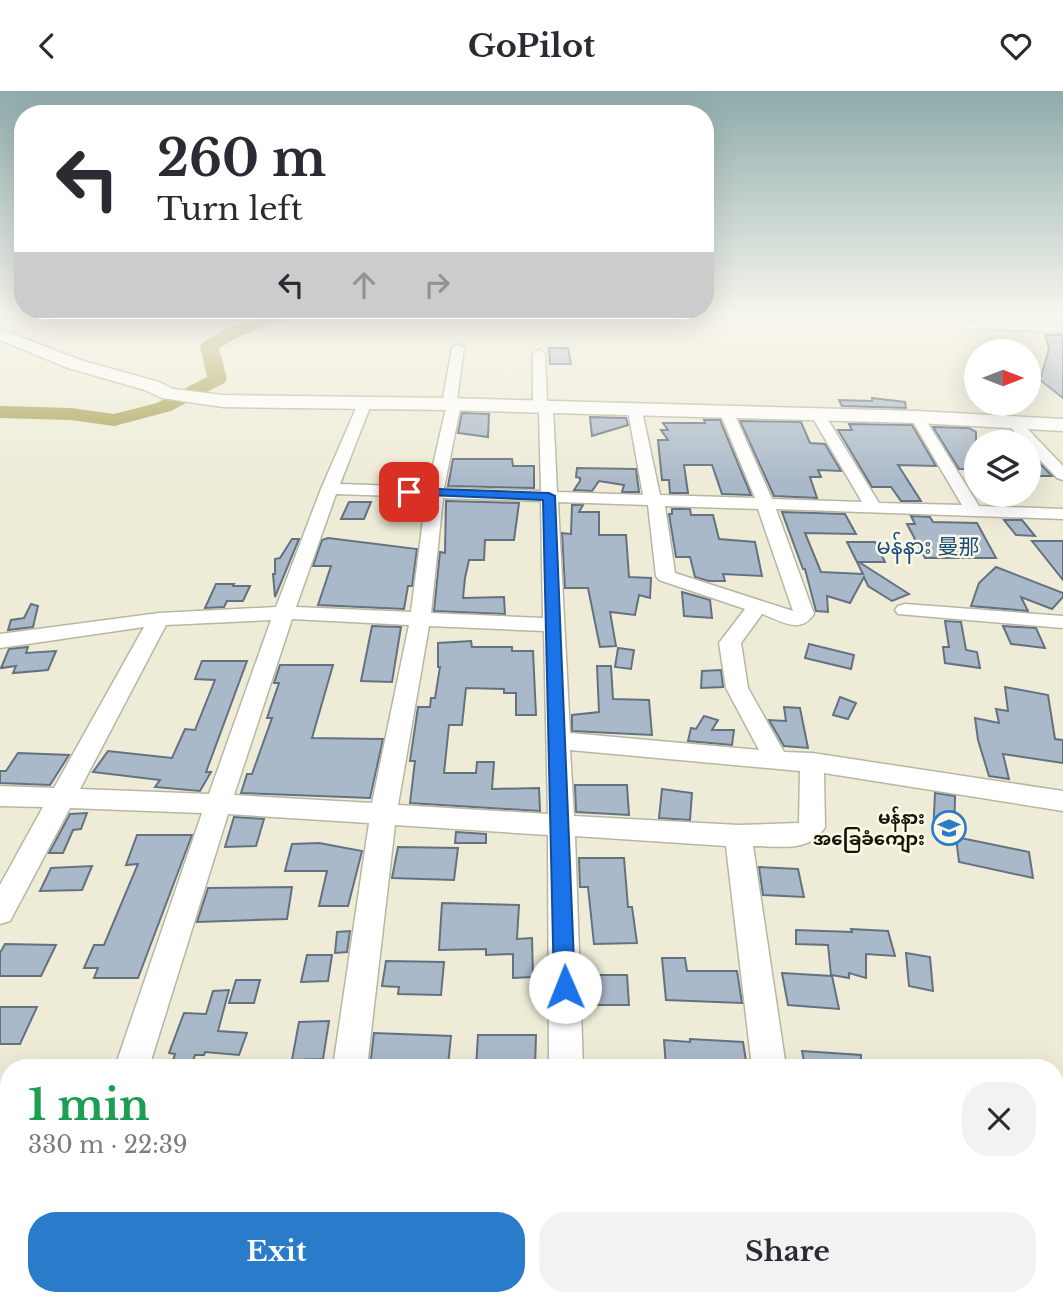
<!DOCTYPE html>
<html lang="en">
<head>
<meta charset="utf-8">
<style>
	:root { --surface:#fff; --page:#f2f2f3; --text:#2b2b33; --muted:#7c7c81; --accent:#2a7bca }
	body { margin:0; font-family:"Libre Baskerville","Noto Sans SC","Noto Sans Myanmar",serif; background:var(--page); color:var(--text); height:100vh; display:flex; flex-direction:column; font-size:26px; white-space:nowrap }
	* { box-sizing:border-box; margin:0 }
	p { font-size:23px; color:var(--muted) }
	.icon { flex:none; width:38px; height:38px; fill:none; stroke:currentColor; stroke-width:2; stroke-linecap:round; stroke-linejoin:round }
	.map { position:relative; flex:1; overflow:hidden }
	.sheet { position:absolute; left:0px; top:968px; width:1064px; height:247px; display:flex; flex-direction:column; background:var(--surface); border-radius:28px 28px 0 0; box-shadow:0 7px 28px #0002 }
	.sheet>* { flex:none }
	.guide { position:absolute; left:14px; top:14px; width:700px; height:214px; border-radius:28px; box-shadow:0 7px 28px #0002; background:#fff; color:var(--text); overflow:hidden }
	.needle { width:46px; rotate:90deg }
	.controls { position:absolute; left:964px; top:248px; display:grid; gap:14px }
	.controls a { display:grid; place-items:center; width:77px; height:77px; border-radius:50%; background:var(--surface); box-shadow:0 7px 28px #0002; font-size:35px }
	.pin { position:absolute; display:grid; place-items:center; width:60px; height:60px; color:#fff; margin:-30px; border-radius:14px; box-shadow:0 4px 10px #0006 }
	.me { position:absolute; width:77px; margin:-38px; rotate:359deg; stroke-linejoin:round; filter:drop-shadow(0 0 5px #0008) }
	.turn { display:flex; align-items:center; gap:24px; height:147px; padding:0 28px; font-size:32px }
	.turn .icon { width:91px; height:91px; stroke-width:2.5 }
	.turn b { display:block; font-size:49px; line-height:60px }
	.lanes { display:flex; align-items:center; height:66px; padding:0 28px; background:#0003; justify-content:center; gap:35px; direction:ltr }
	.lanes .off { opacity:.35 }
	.round { display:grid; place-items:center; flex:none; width:74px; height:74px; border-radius:28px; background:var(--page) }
	.overview { display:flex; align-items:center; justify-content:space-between; height:119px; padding:0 28px }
	h1 { font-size:42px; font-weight:700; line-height:52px; color:#1e9e55 }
	.button { display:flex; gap:14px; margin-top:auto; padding:14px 28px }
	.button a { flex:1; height:80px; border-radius:28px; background:var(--accent); color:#fff; font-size:28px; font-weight:700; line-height:80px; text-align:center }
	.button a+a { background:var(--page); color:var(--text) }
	header { display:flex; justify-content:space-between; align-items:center; height:91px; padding:0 28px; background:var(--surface); font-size:32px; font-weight:700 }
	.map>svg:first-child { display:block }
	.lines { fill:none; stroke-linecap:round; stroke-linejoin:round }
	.river { fill:#a79e4f; fill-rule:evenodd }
	.building { fill:#aab9c9; stroke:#647180; stroke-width:2 }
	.street-casing { stroke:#b8b6a2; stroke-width:3 }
	.secondary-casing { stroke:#b8b6a2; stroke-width:3 }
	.street { fill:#fff; fill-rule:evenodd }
	.secondary { fill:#fff; fill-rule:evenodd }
	.route { fill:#1a73e8; stroke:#114b97; stroke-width:2 }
	.labels { text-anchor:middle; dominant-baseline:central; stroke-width:5; stroke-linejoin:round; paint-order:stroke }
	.poi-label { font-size:18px; font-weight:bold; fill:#14130c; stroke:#fbf9e4; text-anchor:end }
	.quarter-label { font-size:21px; fill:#1b4d80; stroke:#fbf9e4 }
</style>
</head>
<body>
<header><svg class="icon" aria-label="back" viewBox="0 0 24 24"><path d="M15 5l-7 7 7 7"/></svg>GoPilot<svg class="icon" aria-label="heart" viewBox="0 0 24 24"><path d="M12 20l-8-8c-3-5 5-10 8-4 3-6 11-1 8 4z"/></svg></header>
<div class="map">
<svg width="1063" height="1214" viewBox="0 0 1063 1214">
	<rect width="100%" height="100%" fill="#eeecd7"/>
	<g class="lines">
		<!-- river -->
		<polygon class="river" points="272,221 295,221 293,225 240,245 219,257 227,288 224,292 171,320 114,335 71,329 0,327 0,315 71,317 114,323 157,312 207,286 200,255 203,251 228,237"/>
	</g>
	<!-- building -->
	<g class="building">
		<polygon points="1045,244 1063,244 1063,307 1040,289 1049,258"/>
		<polygon points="549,257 568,257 571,273 550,273"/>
		<polygon points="872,307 905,311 906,317 842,315 839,309 872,310"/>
		<polygon points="462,322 489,323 488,346 458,342"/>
		<polygon points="590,326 626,327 628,334 592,345"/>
		<polygon points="704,329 720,329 751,404 722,403 712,374 684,374 688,402 670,402 669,389 662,389 658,349 668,349 661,339 668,339 663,332 705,332"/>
		<polygon points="740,330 801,331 810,352 825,353 841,380 818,379 821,386 810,386 817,407 774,405"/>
		<polygon points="849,333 912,334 936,375 898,374 921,410 901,410 891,396 872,396 838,339 852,339"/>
		<polygon points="933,336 969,337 976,341 976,393 966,378 959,378"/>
		<polygon points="1029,361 1052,385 1029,385"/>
		<polygon points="453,368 512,368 513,375 534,375 534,397 448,395"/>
		<polygon points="577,377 636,378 639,401 622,401 624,394 599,390 592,400 574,399 580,390 580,387 576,386"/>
		<polygon points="446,410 519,412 514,449 485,449 484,469 469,469 465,487 463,507 504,506 505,523 434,520 440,461 445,462"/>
		<polygon points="349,411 371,411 364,428 341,428"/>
		<polygon points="572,414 583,414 579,421 599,421 599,444 626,444 629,486 651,487 650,507 639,504 635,524 610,521 616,555 600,556 588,497 565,497 562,442 571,443"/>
		<polygon points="672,418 690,418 691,424 713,424 719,448 755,451 762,485 723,483 725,490 709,490 695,486 690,466 676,466 669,423 672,423"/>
		<polygon points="782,421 845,423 856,443 805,442 821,481 863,483 847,451 875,451 885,471 859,471 909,503 892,510 868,495 864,486 850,512 827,505 828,521 816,520 805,478 803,478"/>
		<polygon points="911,425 930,426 933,431 977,432 996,467 925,467 907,433 915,433"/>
		<polygon points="1004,429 1022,429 1035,445 1016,444"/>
		<polygon points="328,447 417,458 412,495 408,495 404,518 318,514 331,475 313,475 322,449"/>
		<polygon points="292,448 299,448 275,506 273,483 275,483 275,468 280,467"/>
		<polygon points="1032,450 1063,450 1063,489"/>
		<polygon points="996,476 1063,502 1063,506 1052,518 1021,506 1028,520 971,515 979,492"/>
		<polygon points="216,493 234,493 233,495 250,495 243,510 227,510 224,516 205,517"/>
		<polygon points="682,501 710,509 712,527 684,525"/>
		<polygon points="31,513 38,515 33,536 8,539 11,529 24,527"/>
		<polygon points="945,530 961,531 966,559 977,561 980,577 945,572 943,556 949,556"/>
		<polygon points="372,535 401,536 392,591 361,590"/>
		<polygon points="1003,535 1036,537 1045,557 1011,553"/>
		<polygon points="471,550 472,556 512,556 512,560 533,560 536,624 516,624 516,602 504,602 504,598 466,597 462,634 449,634 444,682 476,682 477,671 494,671 492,698 539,697 540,720 410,712 415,670 410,670 418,616 430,616 431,607 435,607 440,576 438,576 438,552"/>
		<polygon points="809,553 854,564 851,578 805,567"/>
		<polygon points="28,556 26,562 56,560 48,579 13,582 16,575 1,577 9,558"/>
		<polygon points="618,557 634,559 631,578 615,576"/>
		<polygon points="202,570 247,570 206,681 211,681 200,700 155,696 160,689 93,681 108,660 172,667 185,638 195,639 215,589 195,588"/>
		<polygon points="280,574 333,574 312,647 383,648 370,707 241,702 247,683 252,683 272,627 267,627 279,592 274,592"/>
		<polygon points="597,575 611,575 613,608 649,609 652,644 572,640 572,624 599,621"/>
		<polygon points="721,579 723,596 701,597 702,580"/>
		<polygon points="1005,596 1048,604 1055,648 1063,649 1063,672 1003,663 1009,688 989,685 978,649 975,627 999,632 996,618 1008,620"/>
		<polygon points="840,606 856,612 848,628 833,624"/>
		<polygon points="784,616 800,617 808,657 784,655 769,629 786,630"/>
		<polygon points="704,625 718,629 712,639 734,639 732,654 688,650 691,637 696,638"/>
		<polygon points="18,662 69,664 50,694 0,692 0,680 6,680"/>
		<polygon points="575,694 627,694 629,724 576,721"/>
		<polygon points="662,698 692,702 690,729 659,727"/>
		<polygon points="935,702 955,705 954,749 933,743"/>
		<polygon points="87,722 81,738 73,739 63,762 49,762 70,723"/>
		<polygon points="234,726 264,728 256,755 225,756"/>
		<polygon points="456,741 486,743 486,752 455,752"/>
		<polygon points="137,744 192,744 138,887 94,887 98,877 84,877 94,854 104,854 138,773 126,774"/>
		<polygon points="956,746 1029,761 1033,787 959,771"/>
		<polygon points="319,752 362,760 348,815 319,815 327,780 285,780 292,753"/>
		<polygon points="398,756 458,757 454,789 392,787"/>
		<polygon points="579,767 624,767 628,816 632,816 637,852 594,853 588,796 580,796"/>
		<polygon points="92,775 82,799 40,800 51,777"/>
		<polygon points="759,776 798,778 804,806 763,804"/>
		<polygon points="292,796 287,828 197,831 208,797"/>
		<polygon points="442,812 519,814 517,848 532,847 533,886 513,887 513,863 486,864 486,858 439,859"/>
		<polygon points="851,838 888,840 895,865 866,863 866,887 849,882 849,887 831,884 828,854 796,853 796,839 852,841"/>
		<polygon points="350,840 347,861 335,862 337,841"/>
		<polygon points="5,853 56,854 41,885 0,885 0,862"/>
		<polygon points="906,862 930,866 933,900 909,895"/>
		<polygon points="307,864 332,864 328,890 301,891"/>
		<polygon points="662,867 685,867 687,880 737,880 742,912 666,909"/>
		<polygon points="386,870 444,871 441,904 398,903 399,896 382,895"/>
		<polygon points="782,882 832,885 839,918 788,914"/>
		<polygon points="583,884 627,884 629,914 584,914"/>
		<polygon points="236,889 260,889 254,912 229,912"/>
		<polygon points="229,899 218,940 247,942 239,964 205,961 204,964 195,964 191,976 171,976 175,963 169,962 184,922 206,923 213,900"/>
		<polygon points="0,916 37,916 20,953 0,953"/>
		<polygon points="329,930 323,968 292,969 299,931"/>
		<polygon points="374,942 451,945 448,974 370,976"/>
		<polygon points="478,944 536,944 535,976 476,976"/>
		<polygon points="690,948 743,951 747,976 666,976 664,949 690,951"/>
		<polygon points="802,960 861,964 861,976 805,976"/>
	</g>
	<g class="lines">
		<!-- street casing -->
		<g class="street-casing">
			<g id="street">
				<polygon points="969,231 1063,233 1063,241 965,237 963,235"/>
				<path d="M458 253 464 257 457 309 461 313 444 397 541 400 539 321 533 317V263L539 259 545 263 547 313 553 317 557 401 643 404 628 320 635 316 642 320 660 404 755 407 720 322 727 318 734 322 772 408 862 411 811 324 818 320 825 324 879 412 962 414 910 326 917 322 924 326 979 415 1063 418V428L776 418 814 523C800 544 782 530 762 523L741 552 748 597 784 661 812 662 1063 700V720L824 682 825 736C811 762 778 755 753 755L786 976H752L726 755 575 745 583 976H549L548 744 395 734 367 976H333L369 732 228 723 149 976H115L202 722 70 717 10 830 0 833V794L43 716 0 715V695L54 697 144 536 0 557V543L159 522 276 516 321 398 360 308 365 307 372 311 340 393 428 396 446 317 442 313 452 257ZM336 403 426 406 411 521 296 516ZM443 407 541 410 543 527 431 522ZM558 411 648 414 656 485 659 489 745 518 719 552 726 597 759 659 570 642ZM665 415 758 418 793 520 675 482ZM292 528 409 534 372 712 234 704ZM271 529 209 703 80 698 166 534ZM429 535 544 540 548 723 398 714ZM570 659 800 680 799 732 738 734 574 725Z"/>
				<polygon points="1015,329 1020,330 1063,375 1063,389 1057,387 1029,357 1029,352 1024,352 1008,333 1010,330"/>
				<polygon points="905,513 1063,525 1063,537 898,523 895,519 898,515"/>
				<polygon points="0,1028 9,1029 9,1065 0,1064"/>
				<polygon points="31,1206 71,1206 69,1214 29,1214"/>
				<polygon points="295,1206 335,1206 334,1214 294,1214"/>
				<rect x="547" y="1206" width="40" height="8"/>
				<polygon points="772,1206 812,1206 813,1214 773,1214"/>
			</g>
		</g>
		<!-- secondary casing -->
		<g class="secondary-casing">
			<polygon id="secondary" points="0,238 80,269 159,291 173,298 223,304 449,307 917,320 1063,328 1063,340 917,332 449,319 223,316 162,307 145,299 68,277 0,249"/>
		</g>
		<!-- street -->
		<use href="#street" class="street"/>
		<!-- secondary -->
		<use href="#secondary" class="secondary"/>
	</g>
	<!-- sky -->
	<linearGradient id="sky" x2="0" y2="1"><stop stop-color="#8eabab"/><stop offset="0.57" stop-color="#f7f6ed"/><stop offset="1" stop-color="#f7f6ed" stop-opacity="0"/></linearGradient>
	<rect width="1063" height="391" fill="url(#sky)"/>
	<!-- route -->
	<polygon class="route" points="409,397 549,402 555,405 575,896 572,903 565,906 557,903 554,896 543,409 405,403 403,401"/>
	<!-- icons -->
	<defs>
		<g id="school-ring" transform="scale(1.75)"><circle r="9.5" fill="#fbf9e4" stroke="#2a7bca" stroke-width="1.5"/><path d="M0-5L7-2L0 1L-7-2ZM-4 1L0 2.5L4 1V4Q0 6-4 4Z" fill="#2a7bca"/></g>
	</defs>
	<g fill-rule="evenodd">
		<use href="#school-ring" x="949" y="737"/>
	</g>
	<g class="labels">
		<!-- poi labels -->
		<g class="poi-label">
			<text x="925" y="727">မန်နား<tspan x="925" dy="21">အခြေခံကျေား</tspan></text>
		</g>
		<!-- quarter labels -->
		<g class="quarter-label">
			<text x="928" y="456">မန်နား 曼那</text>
		</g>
	</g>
</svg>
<div class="controls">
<a><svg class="needle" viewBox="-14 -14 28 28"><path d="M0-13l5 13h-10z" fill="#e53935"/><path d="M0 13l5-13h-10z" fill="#7c7c81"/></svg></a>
<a><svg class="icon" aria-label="layers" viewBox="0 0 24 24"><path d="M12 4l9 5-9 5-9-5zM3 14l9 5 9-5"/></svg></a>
</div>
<div class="pin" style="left:409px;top:401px;background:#d93025"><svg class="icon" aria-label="arrive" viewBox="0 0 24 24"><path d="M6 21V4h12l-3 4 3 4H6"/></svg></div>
<svg class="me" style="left:565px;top:896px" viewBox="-20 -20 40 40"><circle r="19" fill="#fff"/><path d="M0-13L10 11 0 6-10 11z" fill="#1a73e8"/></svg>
<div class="guide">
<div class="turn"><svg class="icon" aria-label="left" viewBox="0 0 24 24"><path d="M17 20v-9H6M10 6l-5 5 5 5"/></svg><div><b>260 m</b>Turn left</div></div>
<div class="lanes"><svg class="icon" aria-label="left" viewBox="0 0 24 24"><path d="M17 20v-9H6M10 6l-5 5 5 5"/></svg><svg class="icon off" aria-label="ahead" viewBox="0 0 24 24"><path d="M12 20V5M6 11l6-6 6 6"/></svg><svg class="icon off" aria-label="right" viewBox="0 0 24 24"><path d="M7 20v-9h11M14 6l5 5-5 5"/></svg></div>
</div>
<section class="sheet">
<div class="overview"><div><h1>1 min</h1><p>330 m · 22:39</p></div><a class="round"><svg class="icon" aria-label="close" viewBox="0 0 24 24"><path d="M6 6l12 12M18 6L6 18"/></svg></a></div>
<div class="button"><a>Exit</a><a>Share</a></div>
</section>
</div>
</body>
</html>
